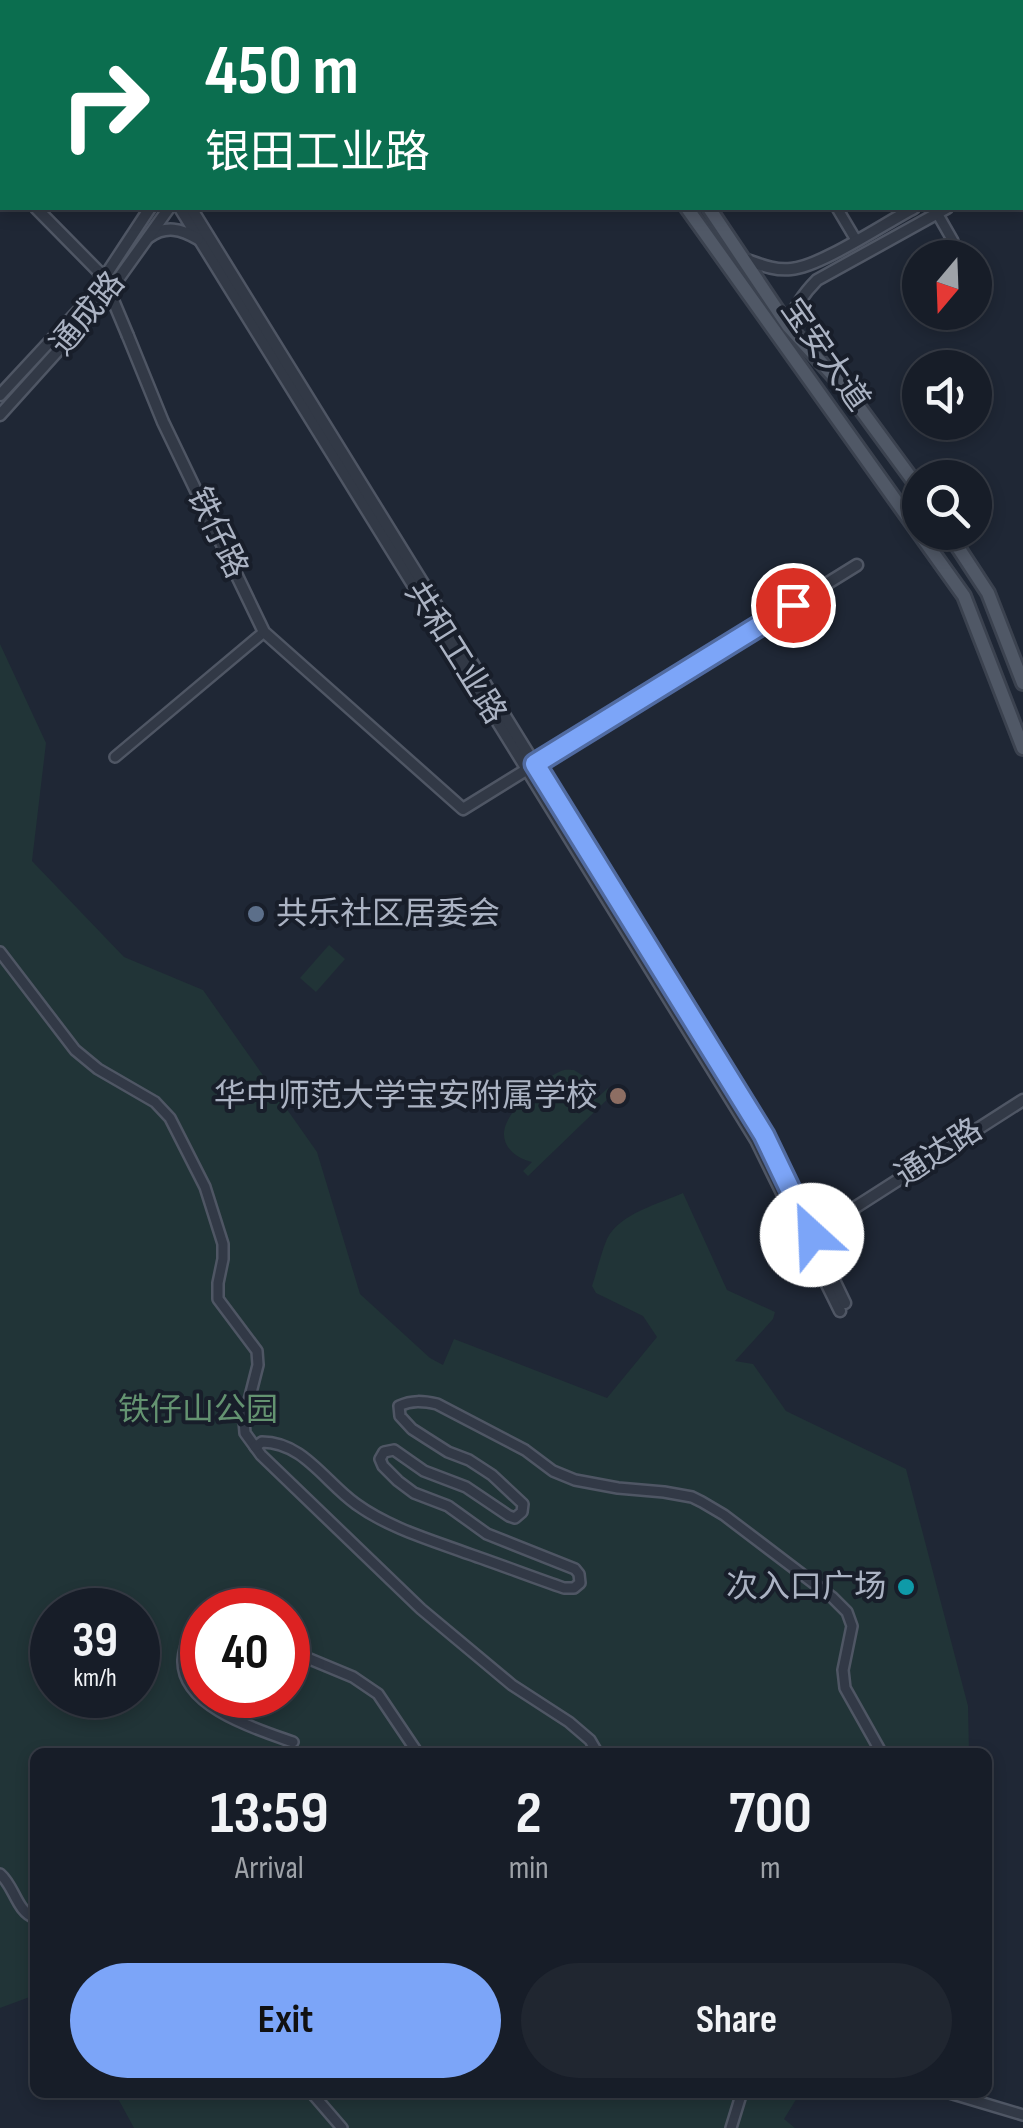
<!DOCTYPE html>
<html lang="en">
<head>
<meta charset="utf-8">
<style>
	:root { --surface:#171d28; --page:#202630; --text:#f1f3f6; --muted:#9ea2a8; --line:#363b45; --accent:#7ca5f8 }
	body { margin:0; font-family:"Sofia Sans Condensed","Noto Sans SC",sans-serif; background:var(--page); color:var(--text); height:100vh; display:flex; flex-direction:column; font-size:38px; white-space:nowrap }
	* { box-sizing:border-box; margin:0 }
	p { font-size:32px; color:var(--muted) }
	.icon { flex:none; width:55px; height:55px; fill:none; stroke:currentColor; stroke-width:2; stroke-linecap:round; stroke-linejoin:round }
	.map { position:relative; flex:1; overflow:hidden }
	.sheet { position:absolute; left:30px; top:1748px; width:962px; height:350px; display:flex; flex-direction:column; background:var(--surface); border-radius:15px; box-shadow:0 5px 15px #0003,0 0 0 2px var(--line) }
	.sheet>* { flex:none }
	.guide { position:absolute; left:0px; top:0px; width:1025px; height:210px; box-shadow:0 5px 15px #0003,0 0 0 2px var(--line); background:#0b6e4f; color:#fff; overflow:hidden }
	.needle { width:65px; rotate:199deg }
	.buttons { position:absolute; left:902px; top:240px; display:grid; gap:20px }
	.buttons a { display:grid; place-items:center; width:90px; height:90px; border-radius:50%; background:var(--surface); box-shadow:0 5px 15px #0003,0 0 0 2px var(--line); font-size:50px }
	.speed { position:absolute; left:30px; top:1588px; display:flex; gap:20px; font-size:50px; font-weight:700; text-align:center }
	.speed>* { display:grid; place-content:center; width:130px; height:130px; border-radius:50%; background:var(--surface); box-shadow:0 5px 15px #0003,0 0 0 2px var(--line); line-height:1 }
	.speed small { font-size:25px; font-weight:400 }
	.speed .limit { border:15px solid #d22; background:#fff; color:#111 }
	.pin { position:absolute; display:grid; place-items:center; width:85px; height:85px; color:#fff; margin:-42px; border:5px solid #fff; border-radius:50%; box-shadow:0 2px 10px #0007 }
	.me { position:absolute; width:110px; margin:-55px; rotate:335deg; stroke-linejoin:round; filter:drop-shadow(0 0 8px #0008) }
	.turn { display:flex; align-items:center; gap:35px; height:210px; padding:0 40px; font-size:45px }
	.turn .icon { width:130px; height:130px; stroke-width:2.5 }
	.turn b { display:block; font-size:70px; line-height:85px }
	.eta { display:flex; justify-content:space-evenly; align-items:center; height:170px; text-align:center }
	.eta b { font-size:60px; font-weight:700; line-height:70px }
	.button { display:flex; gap:20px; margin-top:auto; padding:20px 40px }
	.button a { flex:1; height:115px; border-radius:60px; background:var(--accent); color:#111; font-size:40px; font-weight:700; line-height:115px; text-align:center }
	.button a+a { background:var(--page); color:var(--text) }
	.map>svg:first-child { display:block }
	.green { fill:#213437; fill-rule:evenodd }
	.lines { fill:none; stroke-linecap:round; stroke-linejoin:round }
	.minor-casing { stroke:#4f5664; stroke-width:14 }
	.tertiary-casing { stroke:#4f5664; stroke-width:15 }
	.primary-casing { stroke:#3b424f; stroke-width:18 }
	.minor { stroke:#323946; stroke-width:9 }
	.tertiary { stroke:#323946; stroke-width:10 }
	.primary { stroke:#505866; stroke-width:12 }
	.tertiary-bridge-casing { stroke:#4f5664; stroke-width:15; stroke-linecap:butt }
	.tertiary-bridge { stroke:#323946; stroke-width:10 }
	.route-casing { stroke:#516ba1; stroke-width:25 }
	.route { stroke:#7ca5f8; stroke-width:18 }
	.service-dot { fill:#5c6f8a; stroke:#181e2a; stroke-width:4 }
	.education-dot { fill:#8d6e63; stroke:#181e2a; stroke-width:4 }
	.culture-dot { fill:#0f9aa8; stroke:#181e2a; stroke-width:4 }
	.labels { text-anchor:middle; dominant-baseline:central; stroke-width:8; stroke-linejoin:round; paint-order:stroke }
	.street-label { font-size:32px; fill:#abb3c3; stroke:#181e2a }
	.poi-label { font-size:32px; fill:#abb3c3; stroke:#181e2a; text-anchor:end }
	.park-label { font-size:32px; fill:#649371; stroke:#181e2a }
</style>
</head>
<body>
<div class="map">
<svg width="1023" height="2128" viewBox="0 0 1023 2128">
	<rect width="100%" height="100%" fill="#1f2735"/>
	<!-- green -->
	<g class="green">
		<path d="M0 644 46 743 32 861 124 957 203 990 317 1152 360 1294 430 1358 443 1365 454 1339 607 1398 657 1337 643 1316 596 1293 592 1286C597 1271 601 1253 607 1239 620 1213 659 1204 683 1193L727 1290 775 1312 773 1319 735 1361 753 1364 786 1411 906 1469 968 1706 969 1752H35V1995L0 2008ZM52 1610H138V1695H52ZM202 1610H288V1695H202Z"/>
		<polygon points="329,945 345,959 316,992 300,978"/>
		<path d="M574 1070 591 1081 597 1098 608 1088 613 1094 528 1176 523 1171 532 1162C513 1158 497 1142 507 1122 512 1110 525 1101 534 1093 542 1085 549 1076 559 1072 565 1069 567 1070 574 1070Z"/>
		<polygon points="115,2093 800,2093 784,2119 795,2128 134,2128"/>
	</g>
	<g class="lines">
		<!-- minor casing -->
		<g class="minor-casing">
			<g id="minor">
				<polyline points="296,0 298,2"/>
				<polyline points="717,0 718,2"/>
				<polyline points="863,0 864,2"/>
				<polyline points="837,208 856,240"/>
				<polyline points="937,213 953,241"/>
				<polyline points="115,757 264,632"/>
				<polyline points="0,952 75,1050 98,1069 155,1102 170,1118 205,1187 223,1244 223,1259 218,1283 218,1299 257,1351 258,1365 244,1420 245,1433 261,1455 421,1609 512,1685 569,1722 590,1740 597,1752"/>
				<path d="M255 1447 262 1442C303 1442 325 1482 356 1504 389 1528 431 1540 469 1554 501 1565 532 1577 564 1588H574L580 1583 579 1574 575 1569 487 1534 448 1506 414 1493 398 1481 383 1466 380 1459 384 1452 394 1450 424 1471 466 1487 509 1516 515 1518 522 1512 523 1504 492 1475 469 1460 448 1452 426 1438 412 1429 400 1416 399 1406C412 1400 423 1401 437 1404L525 1450 553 1471 575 1480 618 1488 664 1492 692 1497 702 1502 724 1515 832 1597 847 1612 852 1626 843 1670 845 1688 881 1752"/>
				<path d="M202 1627C190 1634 184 1646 183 1660 181 1707 259 1730 293 1742"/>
				<polyline points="288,1650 353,1677 378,1694 417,1752"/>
				<path d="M0 1874C15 1887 16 1911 35 1918"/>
				<polyline points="311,2092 342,2128"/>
				<polyline points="946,2092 1023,2115"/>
				<polyline points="731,2128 742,2092"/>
			</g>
		</g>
		<!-- tertiary casing -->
		<g class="tertiary-casing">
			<g id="tertiary">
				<polyline points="61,0 63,2"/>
				<polyline points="72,0 73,2"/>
				<polyline points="506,2 510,0"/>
				<polyline points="557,2 557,0"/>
				<polyline points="1022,147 1023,147"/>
				<polyline points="1022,165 1023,165"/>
				<polyline points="0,171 2,173"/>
				<polyline points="36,208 98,271"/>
				<polyline points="180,208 756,1140 840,1311"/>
				<polyline points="191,208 764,1135 845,1303"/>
				<path d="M149 237C166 225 181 229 198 239"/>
				<path d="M744 259C759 264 774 271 791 269 820 267 885 223 914 208"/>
				<path d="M788 326C794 307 803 294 817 280L947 208"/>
				<polyline points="128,336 163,422 264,632 463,809 857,565"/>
				<polyline points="0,395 92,296 150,208"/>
				<polyline points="0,415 101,303 169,208"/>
				<polyline points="801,1206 817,1217 835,1218"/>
				<polyline points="809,1237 1023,1100"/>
			</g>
		</g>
		<!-- primary casing -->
		<g class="primary-casing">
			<g id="primary">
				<polyline points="483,0 485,2"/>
				<polyline points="525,0 528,2"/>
				<polyline points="687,208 964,596 1023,748"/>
				<polyline points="709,208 788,326 848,392 920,490"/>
				<polyline points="948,532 988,593 1023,683"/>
			</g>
		</g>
		<!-- minor -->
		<use href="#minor" class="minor"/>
		<!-- tertiary -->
		<use href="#tertiary" class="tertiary"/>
		<!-- primary -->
		<use href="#primary" class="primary"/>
		<!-- tertiary-bridge casing -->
		<g class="tertiary-bridge-casing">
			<polyline id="tertiary-bridge" points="98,271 107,286 128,336"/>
		</g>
		<!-- tertiary-bridge -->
		<use href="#tertiary-bridge" class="tertiary-bridge"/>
	</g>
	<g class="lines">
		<!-- route casing -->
		<g class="route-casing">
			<polyline id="route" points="793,605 535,764 764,1135 812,1235"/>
		</g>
		<!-- route -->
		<use href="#route" class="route"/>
	</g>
	<!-- markers -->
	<circle class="service-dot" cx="256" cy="914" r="10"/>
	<circle class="education-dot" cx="618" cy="1096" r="10"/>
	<circle class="culture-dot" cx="906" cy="1587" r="10"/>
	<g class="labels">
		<!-- street labels -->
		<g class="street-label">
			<text transform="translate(88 314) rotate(-51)">通成路</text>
			<text transform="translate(825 355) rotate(55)">宝安大道</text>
			<text transform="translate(217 533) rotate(64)">铁仔路</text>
			<text transform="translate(455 653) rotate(58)">共和工业路</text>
			<text transform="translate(939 1153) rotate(-33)">通达路</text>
		</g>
		<!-- poi labels -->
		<g class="poi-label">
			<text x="276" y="914" text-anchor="start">共乐社区居委会</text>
			<text x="598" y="1096">华中师范大学宝安附属学校</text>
			<text x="886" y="1587">次入口广场</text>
		</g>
		<!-- park labels -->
		<g class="park-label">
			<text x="198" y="1410">铁仔山公园</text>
		</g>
	</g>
</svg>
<div class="buttons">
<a><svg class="needle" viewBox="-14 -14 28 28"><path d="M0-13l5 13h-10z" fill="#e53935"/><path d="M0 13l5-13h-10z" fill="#9ea2a8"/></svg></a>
<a><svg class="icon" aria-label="sound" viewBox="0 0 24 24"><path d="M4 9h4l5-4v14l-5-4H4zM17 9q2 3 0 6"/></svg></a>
<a><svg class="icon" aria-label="search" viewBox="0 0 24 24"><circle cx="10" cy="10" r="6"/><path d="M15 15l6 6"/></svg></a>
</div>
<div class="speed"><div>39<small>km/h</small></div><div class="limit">40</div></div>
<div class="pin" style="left:793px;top:605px;background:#d93025"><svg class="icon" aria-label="arrive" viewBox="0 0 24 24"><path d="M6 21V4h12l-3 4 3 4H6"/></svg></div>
<svg class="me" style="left:812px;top:1235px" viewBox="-20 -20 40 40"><circle r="19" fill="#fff"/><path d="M0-13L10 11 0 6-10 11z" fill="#7ca5f8"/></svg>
<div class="guide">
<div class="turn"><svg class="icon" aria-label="right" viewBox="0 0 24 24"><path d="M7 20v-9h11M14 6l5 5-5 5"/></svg><div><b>450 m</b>银田工业路</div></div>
</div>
<section class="sheet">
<div class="eta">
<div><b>13:59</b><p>Arrival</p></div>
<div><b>2</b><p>min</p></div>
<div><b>700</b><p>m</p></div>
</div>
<div class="button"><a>Exit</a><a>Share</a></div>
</section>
</div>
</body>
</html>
